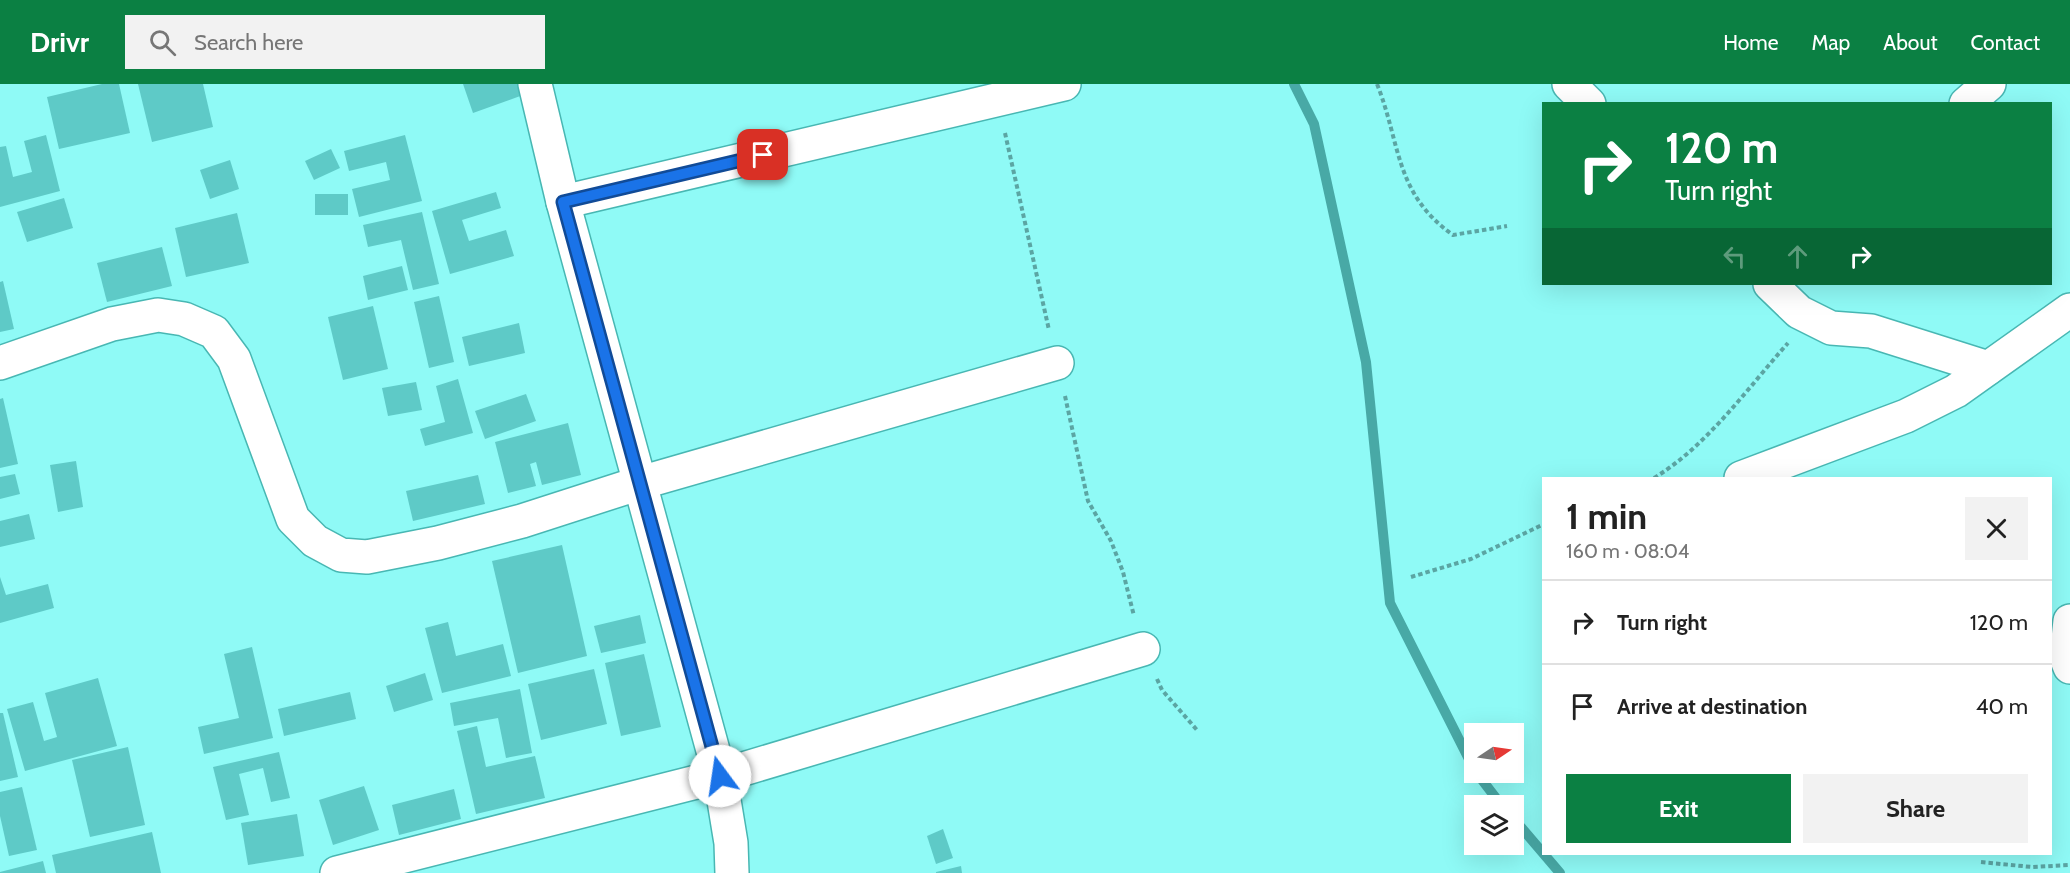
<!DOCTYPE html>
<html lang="en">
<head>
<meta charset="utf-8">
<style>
	:root { --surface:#fff; --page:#f2f2f2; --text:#222; --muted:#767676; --line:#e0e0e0; --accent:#0b8043 }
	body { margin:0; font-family:Cabin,sans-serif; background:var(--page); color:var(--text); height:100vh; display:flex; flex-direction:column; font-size:22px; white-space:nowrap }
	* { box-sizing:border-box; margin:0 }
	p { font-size:20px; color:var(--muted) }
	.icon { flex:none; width:33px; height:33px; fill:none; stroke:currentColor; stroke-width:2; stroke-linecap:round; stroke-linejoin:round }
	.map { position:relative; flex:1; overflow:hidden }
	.drawer { position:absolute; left:1542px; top:393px; width:510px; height:378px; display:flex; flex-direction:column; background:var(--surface); border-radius:0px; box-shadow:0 6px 24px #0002 }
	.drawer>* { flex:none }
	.top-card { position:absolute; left:1542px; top:18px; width:510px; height:183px; border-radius:0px; box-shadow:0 6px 24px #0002; background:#0b8043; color:#fff; overflow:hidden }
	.needle { width:39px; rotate:77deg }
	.tools { position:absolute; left:1464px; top:639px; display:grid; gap:12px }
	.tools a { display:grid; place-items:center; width:60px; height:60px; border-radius:0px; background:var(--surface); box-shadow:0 6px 24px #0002; font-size:30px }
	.pin { position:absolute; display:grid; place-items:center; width:51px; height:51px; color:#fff; margin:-26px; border-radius:12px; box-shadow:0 3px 9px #0006 }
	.me { position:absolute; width:66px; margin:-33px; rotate:346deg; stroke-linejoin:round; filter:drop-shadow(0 0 4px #0008) }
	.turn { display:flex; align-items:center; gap:21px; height:126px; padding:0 24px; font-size:27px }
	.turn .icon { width:78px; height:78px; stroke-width:2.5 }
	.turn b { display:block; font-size:42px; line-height:51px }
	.lanes { display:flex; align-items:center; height:57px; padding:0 24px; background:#0003; justify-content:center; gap:30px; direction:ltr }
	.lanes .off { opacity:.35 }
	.round { display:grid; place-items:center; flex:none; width:63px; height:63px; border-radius:0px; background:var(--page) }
	.head { display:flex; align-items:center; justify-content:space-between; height:102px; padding:0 24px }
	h1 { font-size:36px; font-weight:800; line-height:45px }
	.cta { display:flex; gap:12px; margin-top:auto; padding:12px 24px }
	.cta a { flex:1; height:69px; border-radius:0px; background:var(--accent); color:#fff; font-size:24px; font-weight:800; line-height:69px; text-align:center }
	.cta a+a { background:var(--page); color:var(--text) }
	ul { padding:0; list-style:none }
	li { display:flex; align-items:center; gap:18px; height:84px; padding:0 24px; border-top:2px solid var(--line) }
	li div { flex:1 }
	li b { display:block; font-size:22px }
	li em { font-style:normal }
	header { display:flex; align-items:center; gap:36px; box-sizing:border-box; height:84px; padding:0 30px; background:var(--accent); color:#fff }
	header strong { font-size:28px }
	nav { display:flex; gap:33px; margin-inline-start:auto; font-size:21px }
	.search { width:420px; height:54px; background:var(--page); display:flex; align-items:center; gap:15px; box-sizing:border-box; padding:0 21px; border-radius:0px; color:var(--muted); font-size:22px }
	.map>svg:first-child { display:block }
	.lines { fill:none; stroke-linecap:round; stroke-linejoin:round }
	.stream { stroke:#48a9a6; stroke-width:10 }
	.building { fill:#5ecac7 }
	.minor-casing { stroke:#48b7b3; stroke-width:36 }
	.path { stroke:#5ba5a3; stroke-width:4; stroke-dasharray:4.5 3; stroke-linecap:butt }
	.minor { stroke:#fff; stroke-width:33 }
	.route-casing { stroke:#114b97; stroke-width:15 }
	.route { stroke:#1a73e8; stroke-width:10 }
</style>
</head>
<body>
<header>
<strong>Drivr</strong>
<div class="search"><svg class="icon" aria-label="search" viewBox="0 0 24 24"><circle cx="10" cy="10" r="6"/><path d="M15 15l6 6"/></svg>Search here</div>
<nav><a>Home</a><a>Map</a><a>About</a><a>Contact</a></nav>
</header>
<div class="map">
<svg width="2070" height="789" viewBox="0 0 2070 789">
	<rect width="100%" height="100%" fill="#8ffaf6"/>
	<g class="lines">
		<!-- stream -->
		<g class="stream">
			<polyline points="1294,0 1314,40 1366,278 1390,519 1474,685"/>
			<polyline points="1476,688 1502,722"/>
			<polyline points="1514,735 1560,789"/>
		</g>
	</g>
	<!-- building -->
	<g class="building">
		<polygon points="102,0 119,0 130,49 59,65 47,13"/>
		<polygon points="138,0 203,0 213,43 152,58"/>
		<polygon points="463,0 519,0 523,11 473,29"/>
		<polygon points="46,51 60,107 0,123 0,63 6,62 13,93 32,88 24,57"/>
		<polygon points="405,51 422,117 359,133 352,105 390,96 386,78 349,87 344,67"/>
		<polygon points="331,65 340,84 314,96 305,77"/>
		<polygon points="230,76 239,105 210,115 200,86"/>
		<polygon points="496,108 501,124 462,136 469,157 506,146 514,172 450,190 432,127"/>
		<rect x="315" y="110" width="33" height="21"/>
		<polygon points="64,114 73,144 27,158 17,128"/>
		<polygon points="422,128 439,200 413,206 401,156 368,163 363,141"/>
		<polygon points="237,129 249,179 186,193 175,144"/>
		<polygon points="162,163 172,202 107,218 97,179"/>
		<polygon points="402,182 408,206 368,216 363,192"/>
		<polygon points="3,197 14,245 0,248 0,198"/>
		<polygon points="439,212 454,278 429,284 414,218"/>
		<polygon points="373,222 388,285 343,296 328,233"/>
		<polygon points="519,239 525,269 469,282 462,253"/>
		<polygon points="458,295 473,349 425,362 420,345 445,338 436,302"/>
		<polygon points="416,298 422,326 388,332 382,304"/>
		<polygon points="526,310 536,337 485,355 475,327"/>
		<polygon points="3,314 18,380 0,384 0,315"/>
		<polygon points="568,339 581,391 542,401 536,378 530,380 536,402 508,409 495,358"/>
		<polygon points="76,377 83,423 58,428 50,381"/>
		<polygon points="15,390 20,410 0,415 0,393"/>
		<polygon points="478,391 485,420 413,437 406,407"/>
		<polygon points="29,430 35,455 0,463 0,437"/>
		<polygon points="562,461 587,572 518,589 492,477"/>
		<polygon points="0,493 6,511 48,500 54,524 0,539"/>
		<polygon points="640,531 646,559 601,569 594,542"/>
		<polygon points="448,538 456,572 503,560 511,592 442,609 425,544"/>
		<polygon points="252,563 273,654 204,670 198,643 239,634 224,570"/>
		<polygon points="644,570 661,643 621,652 605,579"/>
		<polygon points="594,585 607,640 541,656 528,600"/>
		<polygon points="425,589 433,616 394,628 386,602"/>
		<polygon points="98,594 117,662 25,687 7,625 33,618 44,657 57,653 45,609"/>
		<polygon points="520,605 532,669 506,674 498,634 454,642 450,619"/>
		<polygon points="350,608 356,635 284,652 278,625"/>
		<polygon points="0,629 3,629 18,693 0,697"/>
		<polygon points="477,642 486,683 535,672 545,714 476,730 457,647"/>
		<polygon points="128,663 145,741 90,753 72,676"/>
		<polygon points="279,668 290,714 271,718 263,684 239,690 249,731 226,736 213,683"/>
		<polygon points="364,702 379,746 333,761 319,716"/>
		<polygon points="22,703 37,766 9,772 0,732 0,708"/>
		<polygon points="454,705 461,735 399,751 392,721"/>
		<polygon points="297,730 304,772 248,781 241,739"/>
		<polygon points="943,745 953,774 936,780 927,752"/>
		<polygon points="152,748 161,789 56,789 52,771"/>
		<polygon points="43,777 46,789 0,789 0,788"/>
		<polygon points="961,782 962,789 936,789 936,788"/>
	</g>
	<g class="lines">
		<!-- minor casing -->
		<g class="minor-casing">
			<g id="minor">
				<polyline points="1569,0 1589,20"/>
				<polyline points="1966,20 1989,0"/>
				<polyline points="563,118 1064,0"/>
				<polyline points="1770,200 1799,228 1831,244 1871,247 1988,284"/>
				<polyline points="0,279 112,240 158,231 184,235 214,248 234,275 293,435 315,457 341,471 367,473 438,459 522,437 640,399 1057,279"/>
				<polyline points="1741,394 1906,332 1956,307 2070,226"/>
				<polyline points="2070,537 2066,573 2070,583"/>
				<polyline points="337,789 720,692 563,118 535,0"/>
				<polyline points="732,789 731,759 720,692 1143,565"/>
			</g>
		</g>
		<!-- path -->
		<g class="path">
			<path d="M1377 0C1401 60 1394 109 1453 151L1507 142"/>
			<polyline points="1005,49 1049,246"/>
			<polyline points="1065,312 1088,417 1111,457 1123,488 1134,532"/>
			<path d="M1654 394C1707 362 1747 305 1788 259"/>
			<polyline points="1411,493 1471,475 1544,440"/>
			<polyline points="1157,595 1162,606 1197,646"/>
			<polyline points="1981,778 2032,783 2070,781"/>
		</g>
		<!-- minor -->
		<use href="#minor" class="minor"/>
	</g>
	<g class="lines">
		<!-- route casing -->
		<g class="route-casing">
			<polyline id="route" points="720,692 563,118 763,71"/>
		</g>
		<!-- route -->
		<use href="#route" class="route"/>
	</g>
</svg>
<div class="tools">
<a><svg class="needle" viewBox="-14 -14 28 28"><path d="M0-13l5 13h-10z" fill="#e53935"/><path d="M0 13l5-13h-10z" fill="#767676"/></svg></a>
<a><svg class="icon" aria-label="layers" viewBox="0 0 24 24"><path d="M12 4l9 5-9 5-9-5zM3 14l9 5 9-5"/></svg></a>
</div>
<div class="pin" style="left:763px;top:71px;background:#d93025"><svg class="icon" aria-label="arrive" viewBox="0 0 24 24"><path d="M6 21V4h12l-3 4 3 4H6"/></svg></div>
<svg class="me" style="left:720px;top:692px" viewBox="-20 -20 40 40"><circle r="19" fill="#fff"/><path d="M0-13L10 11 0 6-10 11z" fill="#1a73e8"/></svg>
<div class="top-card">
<div class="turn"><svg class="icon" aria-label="right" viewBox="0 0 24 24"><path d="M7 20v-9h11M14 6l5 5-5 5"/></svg><div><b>120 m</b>Turn right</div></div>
<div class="lanes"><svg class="icon off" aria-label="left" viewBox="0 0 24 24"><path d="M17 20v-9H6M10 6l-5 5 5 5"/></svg><svg class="icon off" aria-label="ahead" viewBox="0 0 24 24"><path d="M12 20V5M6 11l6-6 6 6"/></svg><svg class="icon" aria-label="right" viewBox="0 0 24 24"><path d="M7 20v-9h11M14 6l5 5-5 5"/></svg></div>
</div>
<section class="drawer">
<div class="head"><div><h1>1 min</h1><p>160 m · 08:04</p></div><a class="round"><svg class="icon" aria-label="close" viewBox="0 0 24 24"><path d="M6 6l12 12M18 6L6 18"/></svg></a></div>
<ul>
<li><svg class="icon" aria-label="right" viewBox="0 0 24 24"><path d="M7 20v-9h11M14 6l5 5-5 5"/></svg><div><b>Turn right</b></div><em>120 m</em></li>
<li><svg class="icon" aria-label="arrive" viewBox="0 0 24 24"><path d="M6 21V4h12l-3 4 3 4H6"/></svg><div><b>Arrive at destination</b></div><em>40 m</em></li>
</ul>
<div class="cta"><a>Exit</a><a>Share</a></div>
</section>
</div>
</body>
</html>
